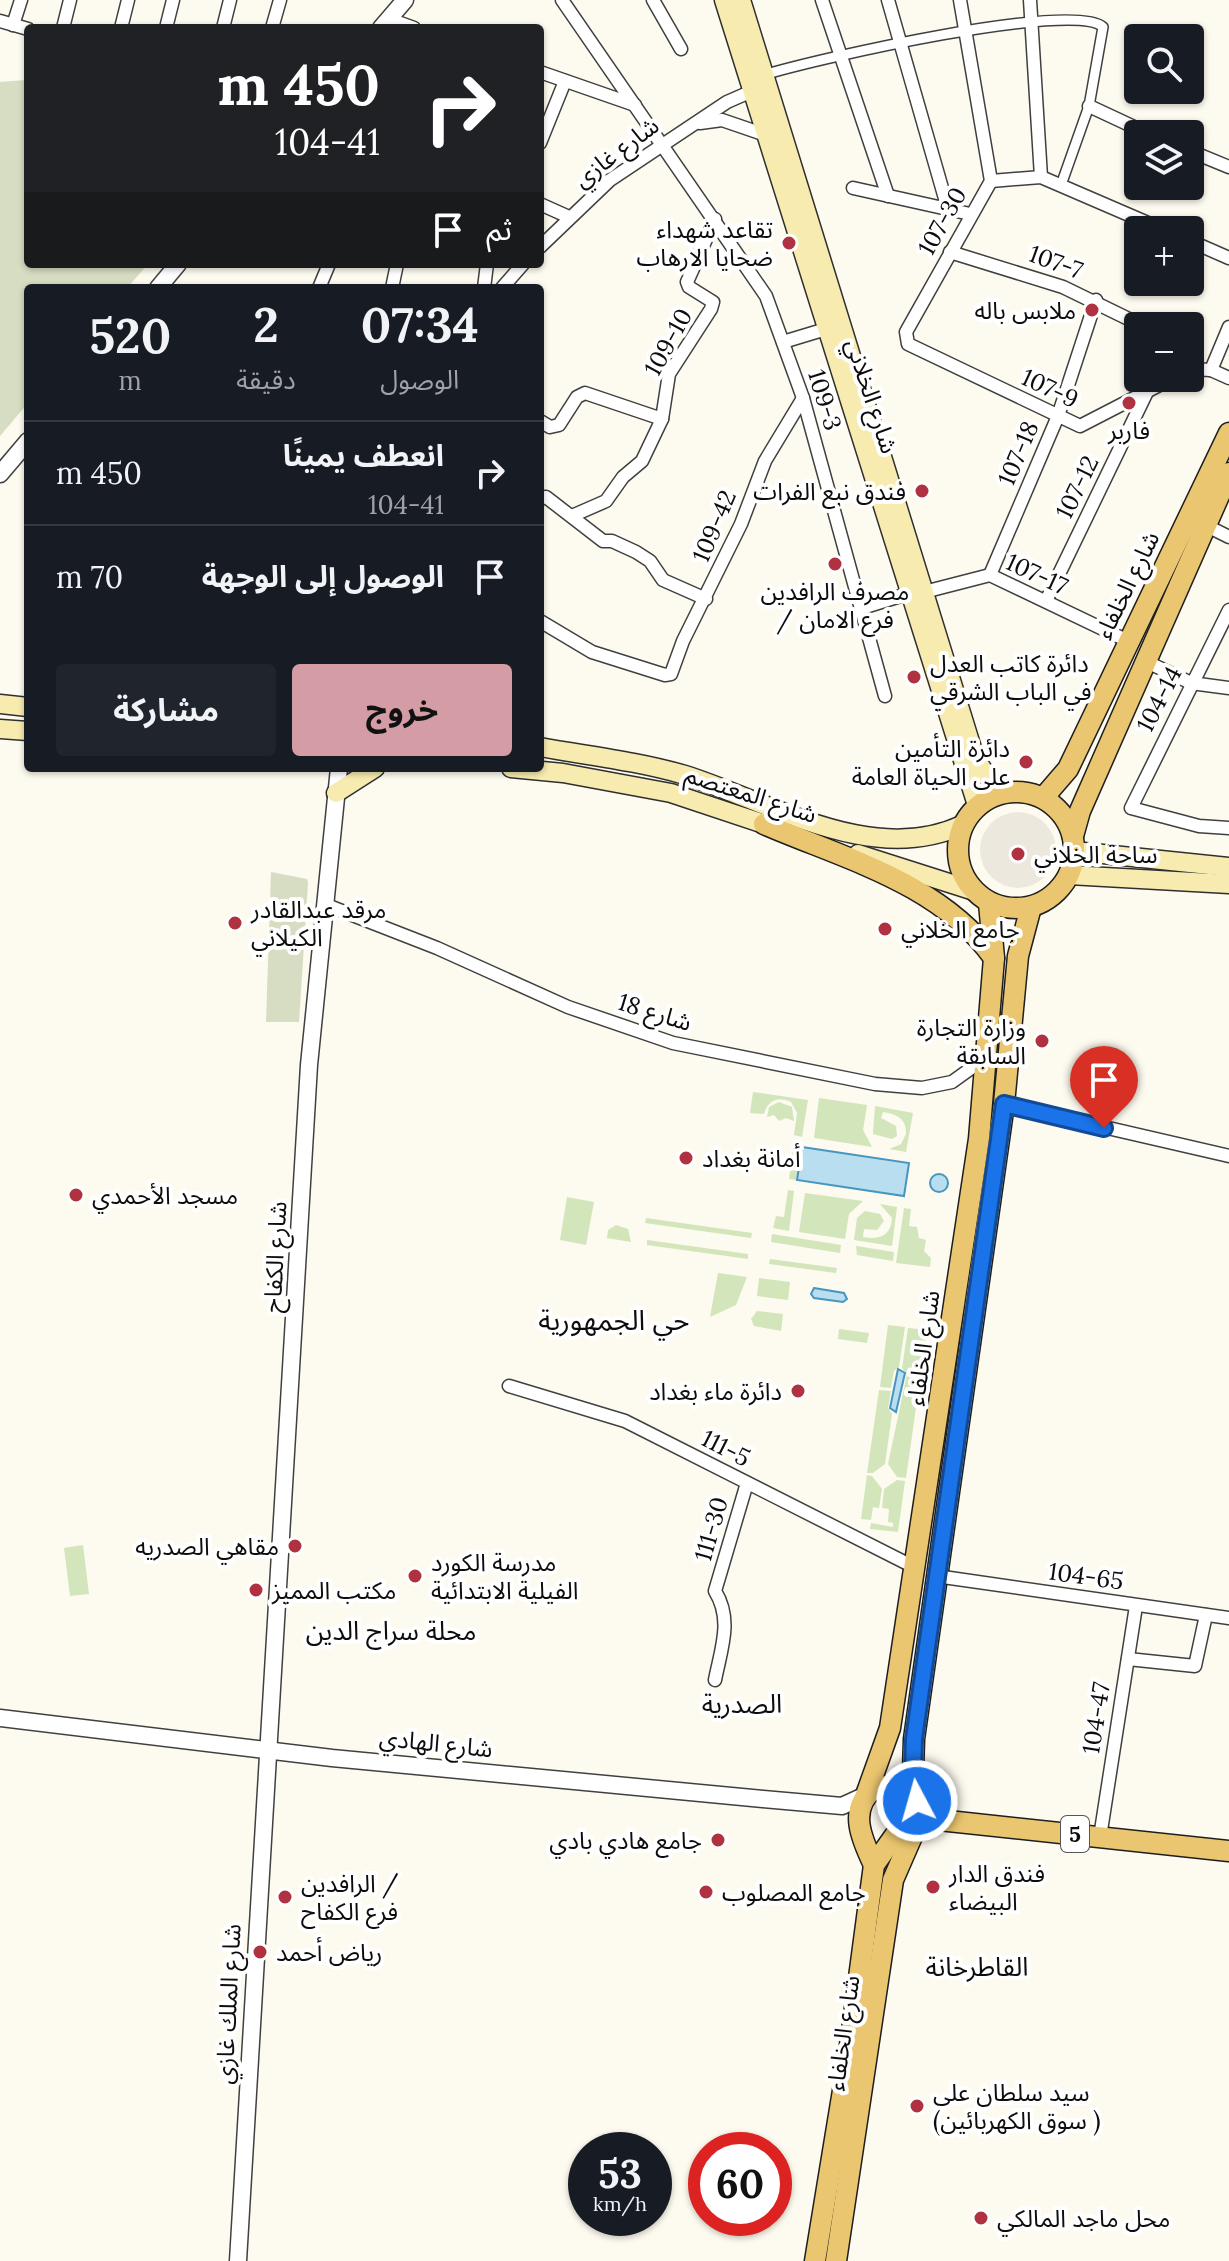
<!DOCTYPE html>
<html lang="ar">
<head>
<meta charset="utf-8">
<style>
	:root { --surface:#171b24; --page:#20242c; --text:#f1f3f6; --muted:#9ea1a6; --line:#363941; --accent:#d49ca4 }
	body { margin:0; font-family:Lora,"Noto Sans Arabic",serif; background:var(--page); color:var(--text); direction:rtl; height:100vh; display:flex; flex-direction:column; font-size:30px; white-space:nowrap }
	* { box-sizing:border-box; margin:0 }
	p { font-size:26px; color:var(--muted) }
	.icon { flex:none; width:44px; height:44px; fill:none; stroke:currentColor; stroke-width:2; stroke-linecap:round; stroke-linejoin:round }
	.map { position:relative; flex:1; overflow:hidden; direction:ltr }
	.details { position:absolute; left:24px; top:284px; width:520px; height:488px; display:flex; flex-direction:column; background:var(--surface); border-radius:8px; box-shadow:0 2px 6px #0004; direction:rtl }
	.details>* { flex:none }
	.hud { position:absolute; left:24px; top:24px; width:520px; height:244px; border-radius:8px; box-shadow:0 2px 6px #0004; direction:rtl; background:#202124; color:#fff; overflow:hidden }
	.tools { position:absolute; left:1124px; top:24px; display:grid; gap:16px }
	.tools a { display:grid; place-items:center; width:80px; height:80px; border-radius:8px; background:var(--surface); box-shadow:0 2px 6px #0004; font-size:40px }
	.speed { position:absolute; left:568px; top:2132px; display:flex; gap:16px; font-size:40px; font-weight:700; text-align:center }
	.speed>* { display:grid; place-content:center; width:104px; height:104px; border-radius:50%; background:var(--surface); box-shadow:0 2px 6px #0004; line-height:1 }
	.speed small { font-size:20px; font-weight:400 }
	.speed .limit { border:12px solid #d22; background:#fff; color:#111 }
	.pin { position:absolute; display:grid; place-items:center; width:68px; height:68px; color:#fff; margin:-82px -34px; border-radius:50% 50% 50% 0; rotate:-45deg; box-shadow:0 0 8px #0007 }
	.pin .icon { rotate:45deg }
	.me { position:absolute; width:88px; margin:-44px; rotate:354deg; stroke-linejoin:round; filter:drop-shadow(0 0 6px #0008) }
	.turn { display:flex; align-items:center; gap:28px; height:168px; padding:0 32px; font-size:36px }
	.turn .icon { width:104px; height:104px; stroke-width:2.5 }
	.turn b { display:block; font-size:56px; line-height:68px }
	.then { display:flex; align-items:center; height:76px; padding:0 32px; background:#0003; gap:16px; font-size:30px }
	.eta { display:flex; justify-content:space-evenly; align-items:center; height:136px; text-align:center }
	.eta b { font-size:48px; font-weight:700; line-height:56px }
	.button { display:flex; gap:16px; margin-top:auto; padding:16px 32px }
	.button a { flex:1; height:92px; border-radius:8px; background:var(--accent); color:#111; font-size:32px; font-weight:700; line-height:92px; text-align:center }
	.button a+a { background:var(--page); color:var(--text) }
	ul { padding:0; list-style:none }
	li { display:flex; align-items:center; gap:24px; height:104px; padding:0 32px; border-top:2px solid var(--line) }
	li div { flex:1 }
	li b { display:block; font-size:30px }
	li em { font-style:normal }
	.map>svg:first-child { display:block }
	.green { fill:#d3e5bb }
	.cemetery { fill:#d6ddc2 }
	.plaza { fill:#ede8de }
	.water { fill:#b8def0; stroke:#4696c0; stroke-width:2 }
	.lines { fill:none; stroke-linecap:round; stroke-linejoin:round }
	.pedestrian-casing { stroke:#404040; stroke-width:12 }
	.minor-casing { stroke:#404040; stroke-width:15 }
	.tertiary-casing { stroke:#404040; stroke-width:19 }
	.secondary-casing { stroke:#2f2f2f; stroke-width:21 }
	.primary-casing { stroke:#1e1e1e; stroke-width:23 }
	.pedestrian { stroke:#fff; stroke-width:9 }
	.minor { stroke:#fff; stroke-width:12 }
	.tertiary { stroke:#fff; stroke-width:16 }
	.secondary { stroke:#f7ebb0; stroke-width:18 }
	.primary { stroke:#ebc670; stroke-width:20 }
	.route-casing { stroke:#114b97; stroke-width:20 }
	.route { stroke:#1a73e8; stroke-width:14 }
	.poi-dot { fill:#b03240; stroke:#fff; stroke-width:3 }
	.labels { text-anchor:middle; dominant-baseline:central; stroke-width:8; stroke-linejoin:round; paint-order:stroke }
	.shield { fill:#fff; stroke:#565656; stroke-width:2 }
	.shield-label { font-size:22px; font-weight:bold; fill:#0d0d0d }
	.street-label { font-size:24px; fill:#0d0d0d; stroke:#fff }
	.poi-label { font-size:24px; fill:#0d0d0d; stroke:#fff; text-anchor:start }
	.neighbourhood-label { font-size:26px; fill:#0d0d0d; stroke:#fff }
	.quarter-label { font-size:28px; fill:#0d0d0d; stroke:#fff }
</style>
</head>
<body>
<div class="map">
<svg width="1229" height="2261" viewBox="0 0 1229 2261">
	<rect width="100%" height="100%" fill="#fdfaef"/>
	<!-- green -->
	<g class="green">
		<path d="M753 1092 808 1100 802 1137 794 1135 797 1113 791 1102C778 1096 768 1100 764 1114L750 1113Z"/>
		<polygon points="819,1098 867,1105 863,1130 872,1147 814,1138"/>
		<polygon points="779,1102 792,1107 794,1121 786,1118 779,1121 774,1115 767,1117 769,1107"/>
		<path d="M875 1106 913 1113 906 1152 889 1149 901 1144 906 1134C907 1119 897 1114 883 1112L881 1118 896 1126 897 1136 892 1139 873 1134Z"/>
		<polygon points="793,1146 801,1147 796,1180 789,1179"/>
		<polygon points="788,1190 794,1191 789,1231 773,1228 776,1216 784,1217"/>
		<polygon points="805,1193 863,1201 849,1214 845,1239 799,1232"/>
		<polygon points="567,1197 594,1202 586,1245 560,1240"/>
		<path d="M880 1204 897 1207 892 1246 854 1240 857 1218 865 1211 880 1214 884 1221 877 1230 864 1229 863 1237C879 1240 891 1236 892 1218Z"/>
		<polygon points="904,1208 911,1209 909,1226 917,1227 919,1238 926,1240 924,1251 931,1258 930,1267 896,1263"/>
		<polygon points="646,1218 752,1233 751,1238 645,1223"/>
		<polygon points="616,1225 628,1229 631,1242 607,1238 608,1230"/>
		<polygon points="772,1234 841,1245 840,1253 771,1242"/>
		<polygon points="647,1240 748,1254 748,1259 647,1245"/>
		<polygon points="856,1246 894,1252 893,1261 857,1255"/>
		<polygon points="770,1259 837,1268 836,1273 769,1264"/>
		<polygon points="718,1273 747,1277 736,1305 710,1317"/>
		<polygon points="759,1278 790,1282 788,1300 757,1296"/>
		<polygon points="757,1311 783,1314 781,1331 754,1326 751,1319"/>
		<polygon points="888,1325 905,1327 899,1367 894,1371 891,1388 880,1387"/>
		<polygon points="908,1328 927,1330 906,1478 897,1477 888,1464 907,1374 902,1368"/>
		<polygon points="839,1329 869,1333 867,1343 838,1339"/>
		<polygon points="879,1390 891,1391 888,1408 892,1414 885,1464 873,1473 867,1473"/>
		<polygon points="867,1475 872,1476 882,1489 879,1508 873,1507 871,1520 861,1519"/>
		<polygon points="897,1480 905,1481 898,1532 870,1529 871,1523 893,1527 893,1523 888,1522 889,1509 882,1508 884,1489"/>
		<polygon points="83,1545 89,1594 70,1596 64,1548"/>
	</g>
	<!-- cemetery -->
	<g class="cemetery">
		<polygon points="26,80 28,264 148,264 127,288 28,288 28,403 0,436 0,82"/>
		<polygon points="271,872 307,879 308,883 299,1022 266,1022"/>
	</g>
	<!-- plaza -->
	<circle class="plaza" cx="1018" cy="850" r="38"/>
	<!-- water -->
	<g class="water">
		<polygon points="802,1147 909,1163 904,1196 797,1180"/>
		<circle cx="939" cy="1183" r="9"/>
		<polygon points="814,1288 844,1293 847,1299 843,1302 814,1298 811,1294"/>
		<polygon points="898,1369 905,1373 896,1412 890,1408"/>
	</g>
	<g class="lines">
		<!-- pedestrian casing -->
		<g class="pedestrian-casing">
			<path id="pedestrian" d="M764 75C816 59 1074 0 1103 27L1089 106 1061 185"/>
		</g>
		<!-- minor casing -->
		<g class="minor-casing">
			<g id="minor">
				<polyline points="562,0 766,296 803,398 885,696"/>
				<polyline points="653,0 681,49"/>
				<polyline points="822,0 888,196"/>
				<polyline points="888,0 948,209"/>
				<polyline points="960,0 991,181 906,332 908,344 1080,426 1173,378"/>
				<polyline points="1030,0 1041,177"/>
				<polyline points="389,19 414,28"/>
				<polyline points="0,21 28,29"/>
				<polyline points="13,25 21,0"/>
				<polyline points="63,28 70,0"/>
				<polyline points="121,28 128,0"/>
				<polyline points="166,28 173,0"/>
				<polyline points="223,28 230,0"/>
				<polyline points="272,28 280,0"/>
				<polyline points="540,72 635,105"/>
				<polyline points="1089,106 1149,134"/>
				<polyline points="700,123 722,120 769,136"/>
				<polyline points="540,143 565,81"/>
				<polyline points="1190,151 1229,167"/>
				<polyline points="991,181 1041,177 1164,230"/>
				<polyline points="853,188 970,214"/>
				<polyline points="540,204 569,217"/>
				<polyline points="1190,241 1229,258"/>
				<polyline points="540,247 610,180 727,102 759,88"/>
				<polyline points="950,252 1063,287 1143,326"/>
				<polyline points="319,288 329,264"/>
				<polyline points="392,288 397,264"/>
				<polyline points="484,288 487,264"/>
				<polyline points="502,288 523,264"/>
				<polyline points="783,342 826,329"/>
				<polyline points="1190,369 1211,370 1229,378"/>
				<polyline points="1211,370 1229,327"/>
				<polyline points="540,421 550,427 559,425 577,397 585,393 662,419"/>
				<polyline points="540,498 546,497 603,541 612,541 636,552 650,561 663,580 706,599"/>
				<polyline points="574,515 606,501 623,477 642,461 662,419 669,374 711,309 713,302 689,287 687,282 715,219"/>
				<polyline points="1203,524 1229,537"/>
				<polyline points="990,575 1058,416 1096,300"/>
				<polyline points="924,592 990,575 1128,641"/>
				<polyline points="1046,601 1147,392"/>
				<polyline points="862,608 910,593"/>
				<polyline points="1229,610 1131,808 1199,826 1229,828"/>
				<polyline points="540,621 592,652 665,675 671,674 683,641 741,524 765,461 803,398"/>
				<polyline points="1145,661 1191,683 1229,688"/>
				<polyline points="324,904 437,948 568,1007 673,1043 875,1084 922,1088 952,1082 984,1059"/>
				<polyline points="1004,1104 1229,1156"/>
				<polyline points="509,1386 625,1421 916,1568"/>
				<polyline points="936,1576 1229,1618"/>
				<polyline points="1128,1659 1195,1666 1206,1615"/>
				<path d="M715 1680C721 1649 733 1620 715 1591L747 1483"/>
				<polyline points="1100,1837 1136,1606"/>
			</g>
		</g>
		<!-- tertiary casing -->
		<g class="tertiary-casing">
			<g id="tertiary">
				<polyline points="381,28 405,0"/>
				<polyline points="158,288 178,264"/>
				<polyline points="0,474 28,441"/>
				<polyline points="0,1718 332,1758 763,1799 842,1806 866,1795"/>
				<polyline points="238,2261 309,1065 339,768"/>
			</g>
		</g>
		<!-- secondary casing -->
		<g class="secondary-casing">
			<g id="secondary">
				<polyline points="724,0 977,805"/>
				<polyline points="741,0 975,758 999,794"/>
				<polyline points="0,704 28,707"/>
				<polyline points="0,729 28,731"/>
				<path d="M540 747C589 756 637 761 685 775 771 802 872 867 962 825"/>
				<polyline points="511,768 563,773 671,793 776,828"/>
				<polyline points="336,793 375,768"/>
				<polyline points="1074,851 1229,867"/>
				<polyline points="858,854 971,890"/>
				<polyline points="1069,875 1229,884"/>
			</g>
		</g>
		<!-- primary casing -->
		<g class="primary-casing">
			<g id="primary">
				<circle cx="1016" cy="850" r="58"/>
				<polyline points="1043,798 1068,769 1229,433"/>
				<path d="M764 824C845 859 940 883 994 958"/>
				<polyline points="1073,836 1080,811 1229,473"/>
				<polyline points="866,1795 890,1728 979,1139 994,958 989,903"/>
				<polyline points="917,1801 913,1771 914,1739 1004,1104 1018,956 1031,907"/>
				<polyline points="920,1818 1229,1851"/>
				<polyline points="815,2261 848,2060 874,1865 896,1834 920,1818"/>
				<path d="M836 2261 893 1880 920 1818 913 1795 895 1785 875 1788C847 1808 862 1840 874 1865"/>
			</g>
		</g>
		<!-- pedestrian -->
		<use href="#pedestrian" class="pedestrian"/>
		<!-- minor -->
		<use href="#minor" class="minor"/>
		<!-- tertiary -->
		<use href="#tertiary" class="tertiary"/>
		<!-- secondary -->
		<use href="#secondary" class="secondary"/>
		<!-- primary -->
		<use href="#primary" class="primary"/>
	</g>
	<g class="lines">
		<!-- route casing -->
		<g class="route-casing">
			<polyline id="route" points="917,1801 913,1771 914,1739 1004,1104 1104,1128"/>
		</g>
		<!-- route -->
		<use href="#route" class="route"/>
	</g>
	<!-- markers -->
	<g class="poi-dot">
		<circle cx="789" cy="243" r="8"/>
		<circle cx="1092" cy="310" r="8"/>
		<circle cx="1129" cy="403" r="8"/>
		<circle cx="922" cy="491" r="8"/>
		<circle cx="835" cy="564" r="8"/>
		<circle cx="914" cy="677" r="8"/>
		<circle cx="1026" cy="762" r="8"/>
		<circle cx="1018" cy="854" r="8"/>
		<circle cx="235" cy="923" r="8"/>
		<circle cx="885" cy="929" r="8"/>
		<circle cx="1042" cy="1041" r="8"/>
		<circle cx="686" cy="1158" r="8"/>
		<circle cx="76" cy="1195" r="8"/>
		<circle cx="798" cy="1391" r="8"/>
		<circle cx="295" cy="1546" r="8"/>
		<circle cx="415" cy="1576" r="8"/>
		<circle cx="256" cy="1590" r="8"/>
		<circle cx="718" cy="1840" r="8"/>
		<circle cx="933" cy="1887" r="8"/>
		<circle cx="706" cy="1892" r="8"/>
		<circle cx="285" cy="1897" r="8"/>
		<circle cx="260" cy="1952" r="8"/>
		<circle cx="917" cy="2106" r="8"/>
		<circle cx="981" cy="2218" r="8"/>
	</g>
	<g class="labels">
		<!-- shield labels -->
		<rect class="shield" x="1061" y="1816" width="28" height="36" rx="6"/>
		<g class="shield-label">
			<text x="1075" y="1834">5</text>
		</g>
		<!-- street labels -->
		<g class="street-label">
			<text transform="translate(616 152) rotate(-37)">شارع غازي</text>
			<text transform="translate(942 221) rotate(-61)">107-30</text>
			<text transform="translate(1056 262) rotate(20)">107-7</text>
			<text transform="translate(668 342) rotate(-61)">109-10</text>
			<text transform="translate(1050 388) rotate(25)">107-9</text>
			<text transform="translate(872 396) rotate(72)">شارع الخلاني</text>
			<text transform="translate(825 400) rotate(73)">109-3</text>
			<text transform="translate(1018 453) rotate(-67)">107-18</text>
			<text transform="translate(1077 487) rotate(-64)">107-12</text>
			<text transform="translate(714 526) rotate(-67)">109-42</text>
			<text transform="translate(1037 574) rotate(25)">107-17</text>
			<text transform="translate(1127 585) rotate(-64)">شارع الخلفاء</text>
			<text transform="translate(1159 699) rotate(-63)">104-14</text>
			<text transform="translate(751 794) rotate(18)">شارع المعتصم</text>
			<text transform="translate(655 1012) rotate(17)">شارع 18</text>
			<text transform="translate(275 1257) rotate(-87)">شارع الكفاح</text>
			<text transform="translate(923 1348) rotate(-82)">شارع الخلفاء</text>
			<text transform="translate(726 1448) rotate(27)">111-5</text>
			<text transform="translate(711 1529) rotate(-74)">111-30</text>
			<text transform="translate(1086 1576) rotate(8)">104-65</text>
			<text transform="translate(1096 1718) rotate(-81)">104-47</text>
			<text transform="translate(436 1743) rotate(6)">شارع الهادي</text>
			<text transform="translate(228 2004) rotate(-87)">شارع الملك غازي</text>
			<text transform="translate(843 2033) rotate(-82)">شارع الخلفاء</text>
		</g>
		<!-- poi labels -->
		<g class="poi-label">
			<text x="773" y="229" text-anchor="end">تقاعد شهداء<tspan x="773" dy="28">ضحايا الارهاب</tspan></text>
			<text x="1076" y="310" text-anchor="end">ملابس باله</text>
			<text x="1129" y="430" text-anchor="middle">فاربر</text>
			<text x="906" y="491" text-anchor="end">فندق نبع الفرات</text>
			<text x="835" y="591" text-anchor="middle">مصرف الرافدين<tspan x="835" dy="28">/ فرع الامان</tspan></text>
			<text x="930" y="663">دائرة كاتب العدل<tspan x="930" dy="28">في الباب الشرقي</tspan></text>
			<text x="1010" y="748" text-anchor="end">دائرة التأمين<tspan x="1010" dy="28">على الحياة العامة</tspan></text>
			<text x="1034" y="854">ساحة الخلاني</text>
			<text x="251" y="909">مرقد عبدالقادر<tspan x="251" dy="28">الكيلاني</tspan></text>
			<text x="901" y="929">جامع الخلاني</text>
			<text x="1026" y="1027" text-anchor="end">وزارة التجارة<tspan x="1026" dy="28">السابقة</tspan></text>
			<text x="702" y="1158">أمانة بغداد</text>
			<text x="92" y="1195">مسجد الأحمدي</text>
			<text x="782" y="1391" text-anchor="end">دائرة ماء بغداد</text>
			<text x="279" y="1546" text-anchor="end">مقاهي الصدريه</text>
			<text x="431" y="1562">مدرسة الكورد<tspan x="431" dy="28">الفيلية الابتدائية</tspan></text>
			<text x="272" y="1590">مكتب المميز</text>
			<text x="702" y="1840" text-anchor="end">جامع هادي بادي</text>
			<text x="949" y="1873">فندق الدار<tspan x="949" dy="28">البيضاء</tspan></text>
			<text x="301" y="1883">الرافدين /<tspan x="301" dy="28">فرع الكفاح</tspan></text>
			<text x="722" y="1892">جامع المصلوب</text>
			<text x="276" y="1952">رياض أحمد</text>
			<text x="933" y="2092">سيد سلطان على<tspan x="933" dy="28">(سوق الكهربائين )</tspan></text>
			<text x="997" y="2218">محل ماجد المالكي</text>
		</g>
		<!-- neighbourhood labels -->
		<g class="neighbourhood-label">
			<text x="391" y="1630">محلة سراج الدين</text>
			<text x="742" y="1703">الصدرية</text>
			<text x="977" y="1966">القاطرخانة</text>
		</g>
		<!-- quarter labels -->
		<g class="quarter-label">
			<text x="614" y="1320">حي الجمهورية</text>
		</g>
	</g>
</svg>
<div class="tools">
<a><svg class="icon" aria-label="search" viewBox="0 0 24 24"><circle cx="10" cy="10" r="6"/><path d="M15 15l6 6"/></svg></a>
<a><svg class="icon" aria-label="layers" viewBox="0 0 24 24"><path d="M12 4l9 5-9 5-9-5zM3 14l9 5 9-5"/></svg></a>
<a>+</a>
<a>−</a>
</div>
<div class="speed"><div>53<small>km/h</small></div><div class="limit">60</div></div>
<div class="pin" style="left:1104px;top:1128px;background:#d93025"><svg class="icon" aria-label="arrive" viewBox="0 0 24 24"><path d="M6 21V4h12l-3 4 3 4H6"/></svg></div>
<svg class="me" style="left:917px;top:1801px" viewBox="-20 -20 40 40"><circle r="17" fill="#1a73e8" stroke="#fff" stroke-width="3"/><path d="M0-11L8 9 0 5-8 9z" fill="#fff"/></svg>
<div class="hud">
<div class="turn"><svg class="icon" aria-label="right" viewBox="0 0 24 24"><path d="M7 20v-9h11M14 6l5 5-5 5"/></svg><div><b>450 m</b>104-41</div></div>
<div class="then">ثم<svg class="icon" aria-label="arrive" viewBox="0 0 24 24"><path d="M6 21V4h12l-3 4 3 4H6"/></svg></div>
</div>
<section class="details">
<div class="eta">
<div><b>07:34</b><p>الوصول</p></div>
<div><b>2</b><p>دقيقة</p></div>
<div><b>520</b><p>m</p></div>
</div>
<ul>
<li><svg class="icon" aria-label="right" viewBox="0 0 24 24"><path d="M7 20v-9h11M14 6l5 5-5 5"/></svg><div><b>انعطف يمينًا</b><p>104-41</p></div><em>450 m</em></li>
<li><svg class="icon" aria-label="arrive" viewBox="0 0 24 24"><path d="M6 21V4h12l-3 4 3 4H6"/></svg><div><b>الوصول إلى الوجهة</b></div><em>70 m</em></li>
</ul>
<div class="button"><a>خروج</a><a>مشاركة</a></div>
</section>
</div>
</body>
</html>
